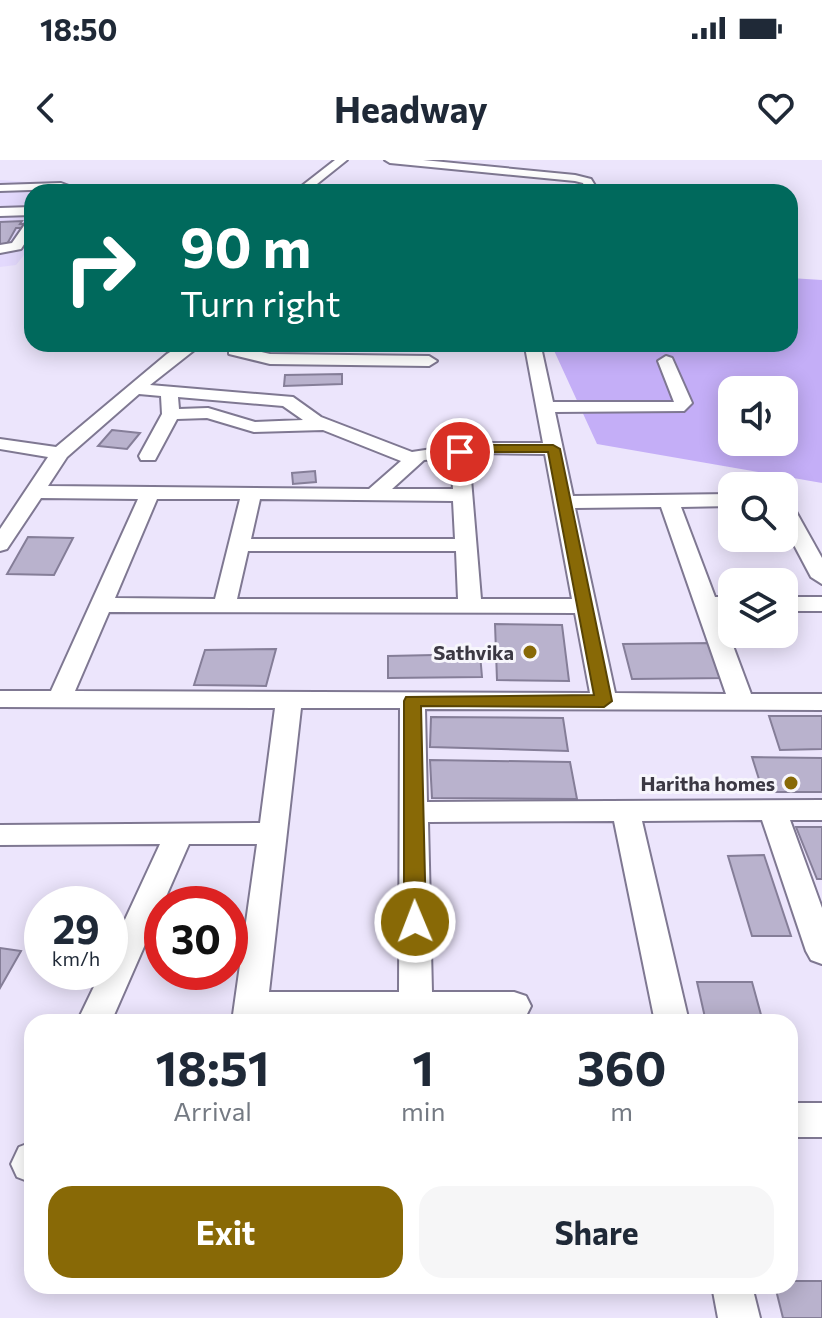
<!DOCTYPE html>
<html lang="en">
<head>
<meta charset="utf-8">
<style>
	:root { --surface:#fff; --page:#f6f6f7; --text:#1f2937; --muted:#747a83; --accent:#886906 }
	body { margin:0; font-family:Commissioner,sans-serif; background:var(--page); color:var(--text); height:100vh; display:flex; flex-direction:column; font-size:30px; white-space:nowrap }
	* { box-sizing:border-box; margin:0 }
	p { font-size:26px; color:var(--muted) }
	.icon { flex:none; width:44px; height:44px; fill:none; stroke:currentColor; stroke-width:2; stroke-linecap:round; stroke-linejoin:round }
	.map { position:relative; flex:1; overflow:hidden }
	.drawer { position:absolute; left:24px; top:854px; width:774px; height:280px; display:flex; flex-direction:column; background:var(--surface); border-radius:24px; box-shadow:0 4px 20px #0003 }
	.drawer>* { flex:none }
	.banner { position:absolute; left:24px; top:24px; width:774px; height:168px; border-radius:24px; box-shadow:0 4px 20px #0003; background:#00695c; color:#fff; overflow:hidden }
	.buttons { position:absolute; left:718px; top:216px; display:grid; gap:16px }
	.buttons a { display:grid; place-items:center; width:80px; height:80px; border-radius:16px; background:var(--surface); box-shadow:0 4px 20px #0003; font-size:40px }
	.speed { position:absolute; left:24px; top:726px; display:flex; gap:16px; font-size:40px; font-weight:700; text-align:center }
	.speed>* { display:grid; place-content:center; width:104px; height:104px; border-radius:50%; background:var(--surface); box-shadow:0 4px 20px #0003; line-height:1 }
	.speed small { font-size:20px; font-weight:400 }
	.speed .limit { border:12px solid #d22; background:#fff; color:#111 }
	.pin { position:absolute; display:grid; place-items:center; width:68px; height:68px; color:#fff; margin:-34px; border:4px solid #fff; border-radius:50%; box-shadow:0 2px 8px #0007 }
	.me { position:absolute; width:88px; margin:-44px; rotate:359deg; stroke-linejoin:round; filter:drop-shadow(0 0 6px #0008) }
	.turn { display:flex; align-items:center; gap:28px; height:168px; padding:0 24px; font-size:36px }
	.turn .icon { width:104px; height:104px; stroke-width:2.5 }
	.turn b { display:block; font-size:56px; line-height:68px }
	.eta { display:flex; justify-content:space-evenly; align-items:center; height:136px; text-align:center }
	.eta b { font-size:48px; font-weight:700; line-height:56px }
	.button { display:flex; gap:16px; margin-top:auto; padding:16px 24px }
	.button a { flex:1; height:92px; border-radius:24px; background:var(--accent); color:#fff; font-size:32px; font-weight:700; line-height:92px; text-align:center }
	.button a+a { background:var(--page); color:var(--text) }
	.status { display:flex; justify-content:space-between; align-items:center; height:56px; padding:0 40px; background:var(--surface); direction:ltr }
	.status svg { height:22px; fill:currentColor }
	header { display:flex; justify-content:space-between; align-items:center; height:104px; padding:0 24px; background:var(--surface); font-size:36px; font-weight:700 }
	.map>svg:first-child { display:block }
	.built { fill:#e3d9fd }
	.green { fill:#c4aef7; fill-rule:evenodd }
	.building { fill:#b9b2cd; stroke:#857e98; stroke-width:2 }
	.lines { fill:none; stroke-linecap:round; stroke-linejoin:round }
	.minor-casing { stroke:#7f7892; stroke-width:4 }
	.minor { fill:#fff; fill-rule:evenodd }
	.route { fill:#886906; stroke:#584404; stroke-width:2 }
	.poi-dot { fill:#886906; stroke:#f7f6fc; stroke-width:3 }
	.labels { text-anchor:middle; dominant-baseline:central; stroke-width:6; stroke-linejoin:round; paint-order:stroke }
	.poi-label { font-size:20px; font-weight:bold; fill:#3b3843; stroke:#f7f6fc; text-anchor:end }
</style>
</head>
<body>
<div class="status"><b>18:50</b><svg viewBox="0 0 49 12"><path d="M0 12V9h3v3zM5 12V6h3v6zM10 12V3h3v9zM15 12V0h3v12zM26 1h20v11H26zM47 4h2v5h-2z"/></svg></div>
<header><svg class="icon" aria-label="back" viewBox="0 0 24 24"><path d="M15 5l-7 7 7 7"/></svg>Headway<svg class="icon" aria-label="heart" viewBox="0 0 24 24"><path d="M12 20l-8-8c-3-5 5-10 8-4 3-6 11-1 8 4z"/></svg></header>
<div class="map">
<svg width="822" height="1158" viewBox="0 0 822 1158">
	<rect width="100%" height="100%" fill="#ece5fc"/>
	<!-- built -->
	<polygon class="built" points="0,20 81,26 75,32 32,32 32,85 16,105 0,107"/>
	<!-- green -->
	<path class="green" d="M790 118 822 120V323L597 284 551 184H790ZM732 230H784V282H732Z"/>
	<!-- building -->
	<g class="building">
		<polygon points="22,61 20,64 25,64 23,68 16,68 7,84 0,84 0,62"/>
		<polygon points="342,214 342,224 284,226 285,215"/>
		<polygon points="112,270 140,273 127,289 98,286"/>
		<polygon points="315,311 316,322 293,324 292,313"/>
		<polygon points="28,377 73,378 54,415 7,414"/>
		<polygon points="495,464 562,465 569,521 497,520"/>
		<polygon points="713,483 726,518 632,519 623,484"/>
		<polygon points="276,489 266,526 194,525 205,490"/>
		<polygon points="480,494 482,517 388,518 388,496"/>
		<polygon points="769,556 822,556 822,589 780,590"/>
		<polygon points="431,557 563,558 568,591 430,587"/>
		<polygon points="752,597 822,598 822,632 763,632"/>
		<polygon points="430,600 570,602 577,639 432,638"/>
		<polygon points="796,667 822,667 822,719 817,719"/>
		<polygon points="764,695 791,776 752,776 728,696"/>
		<polygon points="0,788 21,791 0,828"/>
		<polygon points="697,822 752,822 763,862 706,862"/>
		<polygon points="790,1121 822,1121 822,1158 783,1158 775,1126 790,1126"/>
	</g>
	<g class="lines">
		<!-- minor casing -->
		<g class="minor-casing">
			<g id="minor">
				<polygon points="335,0 347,0 307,32 294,32"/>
				<polygon points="385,0 423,0 575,15 591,19 599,32 587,32 583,23 575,21 390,3"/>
				<polygon points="61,23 69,26 69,32 57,32 59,29 0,31 0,25"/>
				<polygon points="32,47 32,55 0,56 0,48"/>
				<polygon points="32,59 32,72 21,89 0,93 0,85 12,83 28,60"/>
				<path d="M183 184H202L150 225 293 237 321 257 412 292 472 283H543L525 187 527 184H539L541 187 553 242H674L658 201 666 196 672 198 692 243 684 251 555 252 573 336 732 334V346L681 347 715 437H732V451H720L751 534H822V550L425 549 427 642 822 640V660H790L822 748V804L811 800 806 791 762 660 642 661 689 862H655L614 661 428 662 432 832H514L526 836 531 846 526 856 514 860 232 862 257 684H189L111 862H77L101 812H110V792L160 684 0 685V665L260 663 275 548 0 547V531H51L138 339 41 338 7 389 0 391V369L48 297 0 289V279L56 287 167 194ZM139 234 161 236 162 254 139 296 141 300H155L177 259 207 258 254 272 323 270 401 301 369 329 48 326 67 297ZM178 237 283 246 303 260 255 262 208 248 179 249ZM474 293 545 294 572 439H481L469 295ZM451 298 453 329H392L424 300ZM157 339H240L215 439 115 438ZM260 339 453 341 455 379H251ZM661 347 726 534 615 533 575 348ZM248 391H456L458 439H237ZM109 452 575 453 590 533 75 531ZM301 548H400L399 832H269Z"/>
				<polygon points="229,184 245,184 244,188 270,194 429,196 437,201 429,206 270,204 229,194"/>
				<polygon points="784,342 794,348 822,398 822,424 811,417 784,366"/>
				<rect x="784" y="437" width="38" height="14"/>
				<rect x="790" y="943" width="32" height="34"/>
				<polygon points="32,982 32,1021 30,1022 17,1017 11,1004 19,987"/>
				<polygon points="712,1126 752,1126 760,1158 718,1158"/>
			</g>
		</g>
		<!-- minor -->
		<use href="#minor" class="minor"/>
	</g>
	<!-- route -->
	<polygon class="route" points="472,285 553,285 560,289 612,541 604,547 421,546 426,762 423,768 415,770 407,768 404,762 404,541 406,537 594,535 548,292 473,292 460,296 453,292"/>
	<!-- markers -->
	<g class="poi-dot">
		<circle cx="530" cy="492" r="8"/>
		<circle cx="791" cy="623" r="8"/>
	</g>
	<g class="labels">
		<!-- poi labels -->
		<g class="poi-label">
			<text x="514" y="492">Sathvika</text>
			<text x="775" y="623">Haritha homes</text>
		</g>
	</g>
</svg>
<div class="buttons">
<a><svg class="icon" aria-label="sound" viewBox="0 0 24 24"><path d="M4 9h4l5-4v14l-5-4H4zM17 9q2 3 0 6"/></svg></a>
<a><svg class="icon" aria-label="search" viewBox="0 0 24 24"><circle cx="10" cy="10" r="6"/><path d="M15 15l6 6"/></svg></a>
<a><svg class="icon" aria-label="layers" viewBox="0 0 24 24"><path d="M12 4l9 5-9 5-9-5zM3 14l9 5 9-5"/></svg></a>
</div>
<div class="speed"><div>29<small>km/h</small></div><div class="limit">30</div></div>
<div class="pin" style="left:460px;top:292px;background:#d93025"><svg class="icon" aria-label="arrive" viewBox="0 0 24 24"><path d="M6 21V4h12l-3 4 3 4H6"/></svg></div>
<svg class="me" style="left:415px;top:762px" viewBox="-20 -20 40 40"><circle r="17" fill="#886906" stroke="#fff" stroke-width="3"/><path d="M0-11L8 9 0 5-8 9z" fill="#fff"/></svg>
<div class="banner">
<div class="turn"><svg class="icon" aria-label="right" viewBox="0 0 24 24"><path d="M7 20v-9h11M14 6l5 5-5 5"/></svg><div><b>90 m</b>Turn right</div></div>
</div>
<section class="drawer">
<div class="eta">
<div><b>18:51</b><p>Arrival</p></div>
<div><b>1</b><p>min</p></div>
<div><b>360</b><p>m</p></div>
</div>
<div class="button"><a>Exit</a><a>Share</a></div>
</section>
</div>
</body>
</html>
